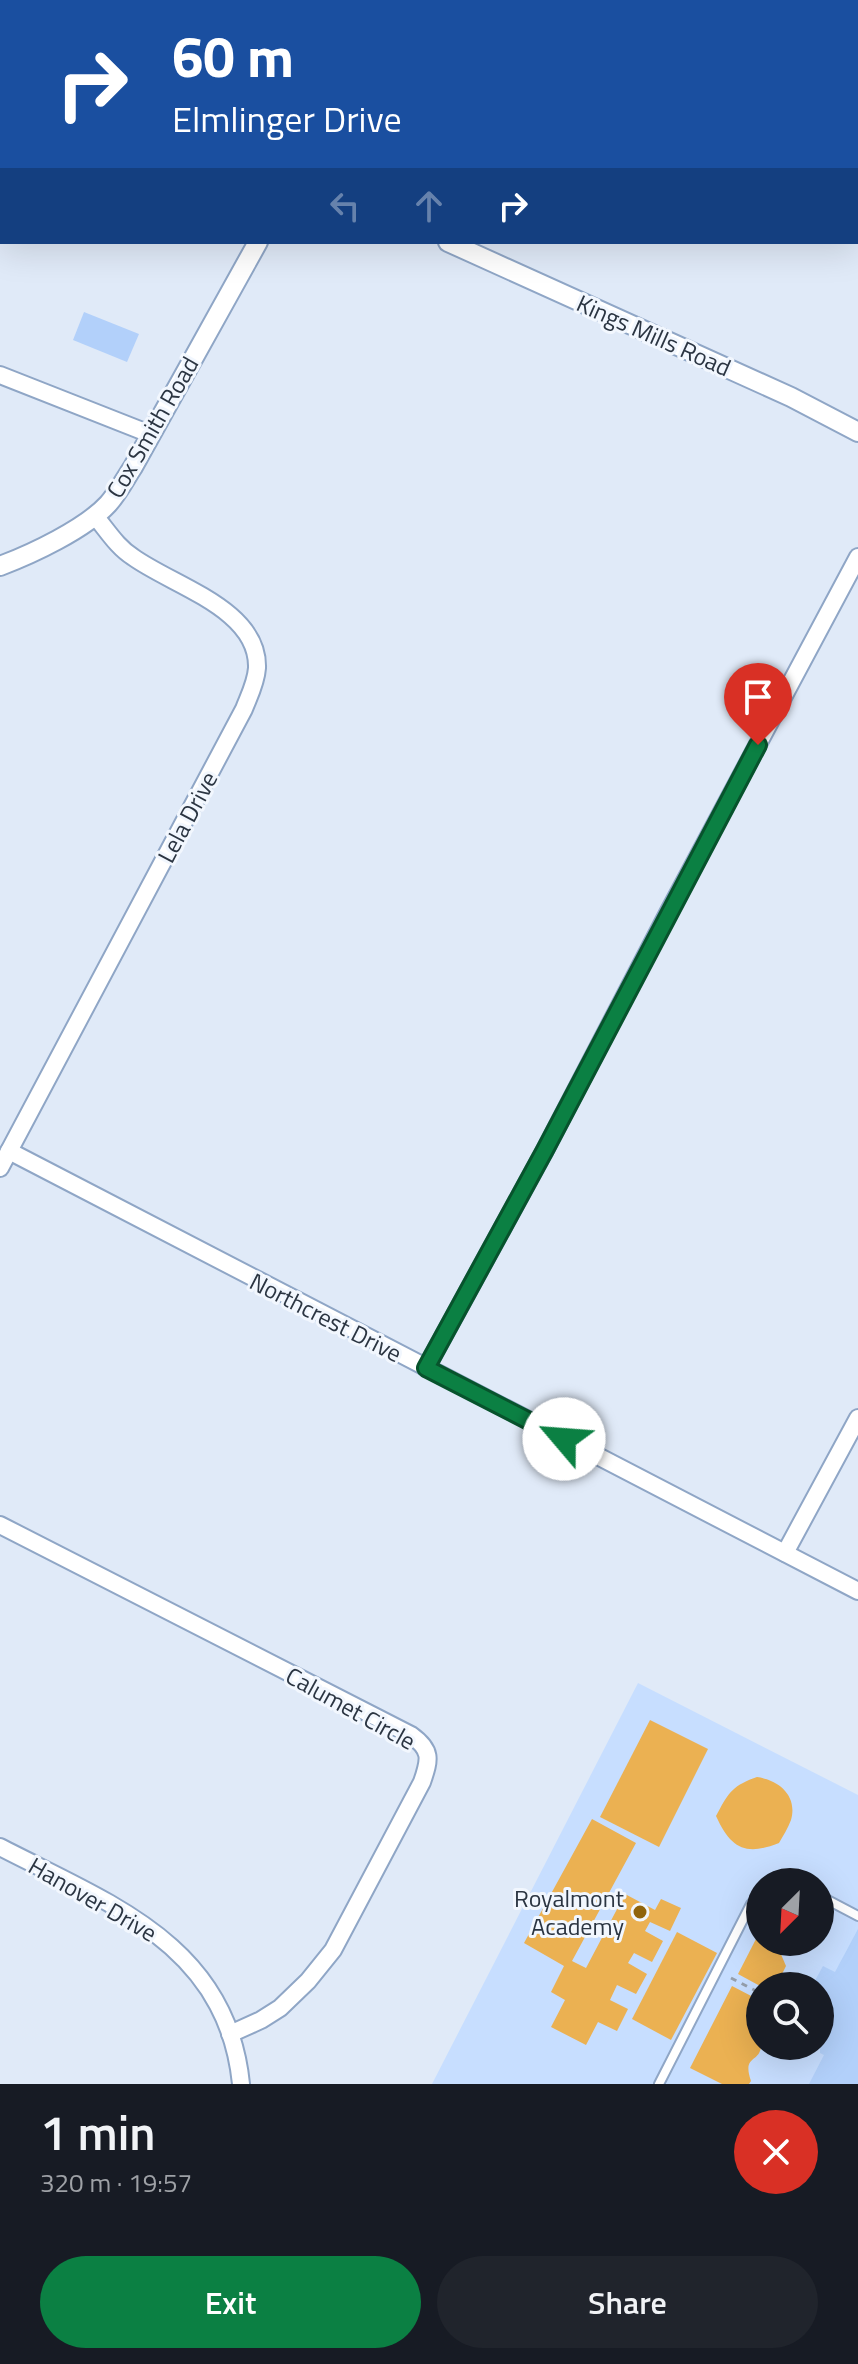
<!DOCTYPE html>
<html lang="en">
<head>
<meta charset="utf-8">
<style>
	:root { --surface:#171b24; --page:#20242c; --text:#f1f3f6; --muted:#9ea1a6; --accent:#0b8043 }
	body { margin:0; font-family:"Titillium Web",sans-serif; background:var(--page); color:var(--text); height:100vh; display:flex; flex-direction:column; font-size:30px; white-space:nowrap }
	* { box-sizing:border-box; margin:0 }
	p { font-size:26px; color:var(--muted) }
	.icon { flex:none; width:44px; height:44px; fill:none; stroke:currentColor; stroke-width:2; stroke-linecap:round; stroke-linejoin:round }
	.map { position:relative; height:2084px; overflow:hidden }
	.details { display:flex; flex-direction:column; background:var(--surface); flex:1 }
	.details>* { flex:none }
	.banner { position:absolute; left:0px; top:0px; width:858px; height:244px; box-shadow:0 8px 32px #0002; background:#1a4fa0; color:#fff; overflow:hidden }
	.needle { width:52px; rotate:204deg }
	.fabs { position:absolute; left:746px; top:1868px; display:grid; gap:16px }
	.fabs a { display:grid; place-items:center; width:88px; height:88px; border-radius:50%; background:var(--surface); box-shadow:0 8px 32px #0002; font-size:40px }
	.pin { position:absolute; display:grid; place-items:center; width:68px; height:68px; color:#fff; margin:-82px -34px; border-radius:50% 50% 50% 0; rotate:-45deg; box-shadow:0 0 8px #0007 }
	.pin .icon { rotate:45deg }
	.me { position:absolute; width:88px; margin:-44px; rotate:297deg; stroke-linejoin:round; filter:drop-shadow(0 0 6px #0008) }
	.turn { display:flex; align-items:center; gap:28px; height:168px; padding:0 40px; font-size:36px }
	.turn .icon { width:104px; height:104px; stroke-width:2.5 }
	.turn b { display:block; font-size:56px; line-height:68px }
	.lanes { display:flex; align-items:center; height:76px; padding:0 40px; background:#0003; justify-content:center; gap:40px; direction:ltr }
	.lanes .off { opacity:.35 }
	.round { display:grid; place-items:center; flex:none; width:84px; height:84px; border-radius:42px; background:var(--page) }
	.overview { display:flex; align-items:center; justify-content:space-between; height:136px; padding:0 40px }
	h1 { font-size:48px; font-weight:600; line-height:60px }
	.cta { display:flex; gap:16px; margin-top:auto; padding:16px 40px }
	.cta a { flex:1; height:92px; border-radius:48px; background:var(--accent); color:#fff; font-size:32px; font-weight:600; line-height:92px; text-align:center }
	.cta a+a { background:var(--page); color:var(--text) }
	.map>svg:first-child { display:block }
	.built { fill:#c7deff; fill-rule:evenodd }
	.green { fill:#ebb152 }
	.building { fill:#b2d0fa }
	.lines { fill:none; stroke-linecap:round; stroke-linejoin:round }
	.service-casing { stroke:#8fa6c6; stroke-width:12 }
	.minor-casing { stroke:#8fa6c6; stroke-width:20 }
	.tertiary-casing { stroke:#8fa6c6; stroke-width:22 }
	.path { stroke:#959fac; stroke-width:3; stroke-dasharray:6 6; stroke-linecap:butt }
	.service { stroke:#fff; stroke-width:8 }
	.minor { stroke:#fff; stroke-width:16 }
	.tertiary { stroke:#fff; stroke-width:18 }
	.route-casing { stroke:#07532c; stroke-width:20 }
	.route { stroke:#0b8043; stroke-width:14 }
	.poi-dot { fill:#90640c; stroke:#f2f7fe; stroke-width:3 }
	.labels { text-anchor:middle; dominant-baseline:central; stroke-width:6; stroke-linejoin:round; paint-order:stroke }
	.street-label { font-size:24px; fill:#2b3542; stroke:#f2f7fe }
	.poi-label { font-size:24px; fill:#2b3542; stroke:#f2f7fe; text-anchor:end }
</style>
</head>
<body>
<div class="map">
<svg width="858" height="2084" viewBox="0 0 858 2084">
	<rect width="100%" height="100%" fill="#e0eaf8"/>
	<!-- built -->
	<path class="built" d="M638 1683 858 1795V2084H432ZM760 1882H820V1942H760ZM760 1986H820V2046H760Z"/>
	<!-- green -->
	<g class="green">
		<polygon points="650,1720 708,1749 659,1847 600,1817"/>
		<path d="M757 1777C778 1780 798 1795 791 1820 788 1828 783 1836 779 1843 746 1856 731 1849 716 1816 728 1794 731 1786 757 1777Z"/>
		<polygon points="592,1819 636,1843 572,1961 586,1968 625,1894 655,1910 661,1899 681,1908 670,1931 650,1922 645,1931 663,1941 652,1962 634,1953 628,1963 647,1974 636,1994 617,1985 610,2000 628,2009 617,2031 598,2022 586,2045 551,2027 565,2000 551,1992 564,1966 524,1943"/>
		<polygon points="677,1932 717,1953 671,2040 632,2019"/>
		<polygon points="756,1939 780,1952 786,1966 776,1986 760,1986 738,1974"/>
		<path d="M732 1986 757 1999 760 1996C760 2012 762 2033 761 2047 759 2063 742 2055 751 2081L749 2084H722L690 2068Z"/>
	</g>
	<!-- building -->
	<g class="building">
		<polygon points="84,312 139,334 127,362 73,340"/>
		<polygon points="858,1929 858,2084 809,2084 824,2055 820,2053 820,1986 812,1986 823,1966 835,1972"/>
	</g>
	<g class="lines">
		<!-- service casing -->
		<g class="service-casing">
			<g id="service">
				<polyline points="777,1882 781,1882"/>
				<polyline points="820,1896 858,1916"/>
				<polyline points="659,2084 751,1904 760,1894"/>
			</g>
		</g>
		<!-- minor casing -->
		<g class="minor-casing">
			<g id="minor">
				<polyline points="416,0 417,2"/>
				<polyline points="544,2 548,0"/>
				<polyline points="0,375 150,434"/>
				<polyline points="9,1151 858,1591"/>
				<path d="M0 1168 244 709C249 696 256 683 257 668 259 609 173 586 133 557 117 547 107 530 95 516"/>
				<polyline points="426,1368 545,1150 669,911 858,557"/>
				<path d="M0 1525 411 1735C432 1750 430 1759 422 1782L333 1950 308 1981 280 2008 261 2020 230 2034"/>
				<polyline points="785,1553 858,1418"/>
				<path d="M0 1847C108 1903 227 1944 241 2084"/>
			</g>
		</g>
		<!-- tertiary casing -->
		<g class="tertiary-casing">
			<g id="tertiary">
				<polyline points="0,9 2,10"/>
				<polyline points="448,242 791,397 858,432"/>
				<path d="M0 566C32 554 85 529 108 504 118 493 125 479 133 467L258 242"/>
			</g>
		</g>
		<!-- path -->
		<polyline class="path" points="731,1978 760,1993"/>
		<!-- service -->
		<use href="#service" class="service"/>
		<!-- minor -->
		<use href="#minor" class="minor"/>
		<!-- tertiary -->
		<use href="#tertiary" class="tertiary"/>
	</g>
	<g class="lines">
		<!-- route casing -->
		<g class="route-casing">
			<polyline id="route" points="564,1439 426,1368 545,1150 758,745"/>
		</g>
		<!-- route -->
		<use href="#route" class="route"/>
	</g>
	<!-- markers -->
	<circle class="poi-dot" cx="640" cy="1912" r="8"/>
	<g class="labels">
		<!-- street labels -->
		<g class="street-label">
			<text transform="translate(654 335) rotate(24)">Kings Mills Road</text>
			<text transform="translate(152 427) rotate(-60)">Cox Smith Road</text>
			<text transform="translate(187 817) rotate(-62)">Lela Drive</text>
			<text transform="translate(326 1317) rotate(27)">Northcrest Drive</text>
			<text transform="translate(351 1708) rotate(29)">Calumet Circle</text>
			<text transform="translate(93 1899) rotate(30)">Hanover Drive</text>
		</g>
		<!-- poi labels -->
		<g class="poi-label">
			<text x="624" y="1898">Royalmont<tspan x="624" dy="28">Academy</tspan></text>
		</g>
	</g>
</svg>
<div class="fabs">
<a><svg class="needle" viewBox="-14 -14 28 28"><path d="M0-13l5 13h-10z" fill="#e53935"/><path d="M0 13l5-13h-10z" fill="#9ea1a6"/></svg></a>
<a><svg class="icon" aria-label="search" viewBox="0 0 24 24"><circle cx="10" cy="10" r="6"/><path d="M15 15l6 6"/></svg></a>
</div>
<div class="pin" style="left:758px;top:745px;background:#d93025"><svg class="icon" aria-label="arrive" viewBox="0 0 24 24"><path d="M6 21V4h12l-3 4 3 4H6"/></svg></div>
<svg class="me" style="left:564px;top:1439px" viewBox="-20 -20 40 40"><circle r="19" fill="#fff"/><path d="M0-13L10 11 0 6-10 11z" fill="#0b8043"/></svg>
<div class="banner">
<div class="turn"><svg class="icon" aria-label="right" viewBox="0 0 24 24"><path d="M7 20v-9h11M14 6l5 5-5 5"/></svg><div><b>60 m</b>Elmlinger Drive</div></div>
<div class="lanes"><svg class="icon off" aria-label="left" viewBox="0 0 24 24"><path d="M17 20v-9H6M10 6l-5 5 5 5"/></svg><svg class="icon off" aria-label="ahead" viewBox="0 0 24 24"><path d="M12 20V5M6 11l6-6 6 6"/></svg><svg class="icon" aria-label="right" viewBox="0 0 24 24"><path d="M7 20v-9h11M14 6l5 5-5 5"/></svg></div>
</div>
</div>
<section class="details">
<div class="overview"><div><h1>1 min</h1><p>320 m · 19:57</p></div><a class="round" style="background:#d93025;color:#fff"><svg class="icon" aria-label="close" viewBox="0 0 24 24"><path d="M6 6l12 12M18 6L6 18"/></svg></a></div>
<div class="cta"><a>Exit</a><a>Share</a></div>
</section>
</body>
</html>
